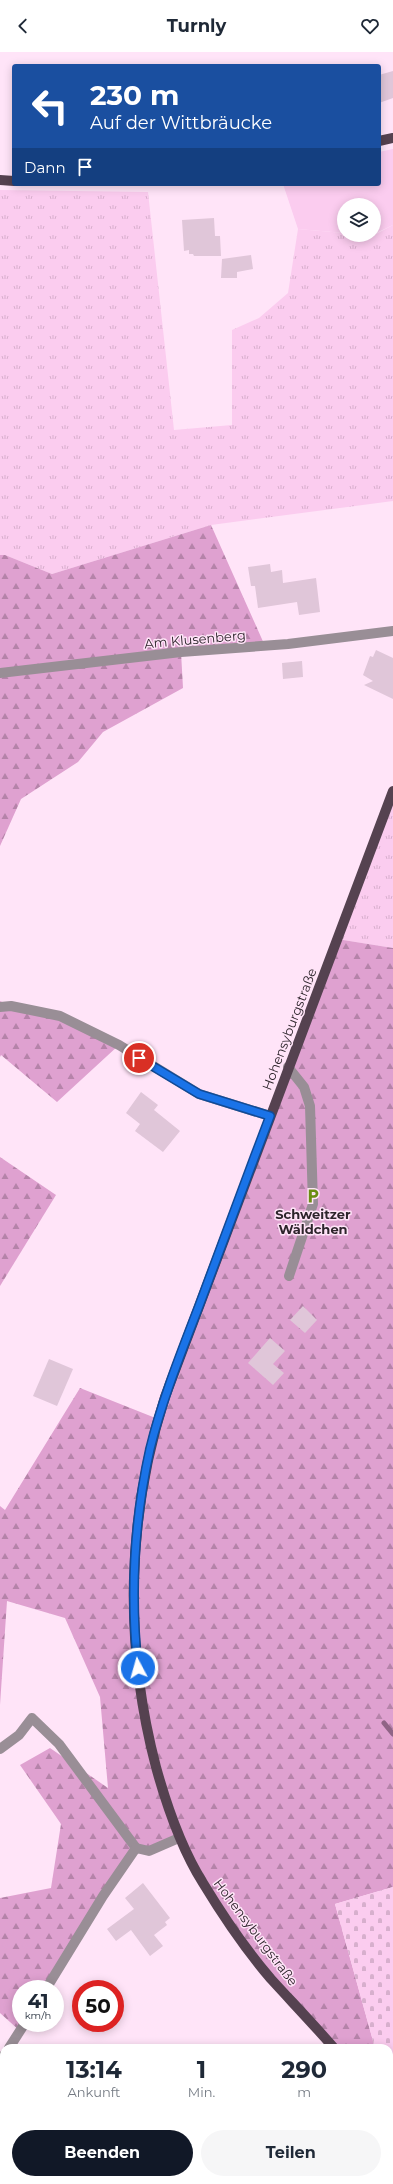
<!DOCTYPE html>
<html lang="de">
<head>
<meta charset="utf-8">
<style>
	:root { --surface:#fff; --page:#f6f6f7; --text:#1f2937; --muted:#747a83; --accent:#111827 }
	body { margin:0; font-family:Montserrat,sans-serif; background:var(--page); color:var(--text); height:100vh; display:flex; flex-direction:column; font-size:15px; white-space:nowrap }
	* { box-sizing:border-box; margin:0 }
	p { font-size:13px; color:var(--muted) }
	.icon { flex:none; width:22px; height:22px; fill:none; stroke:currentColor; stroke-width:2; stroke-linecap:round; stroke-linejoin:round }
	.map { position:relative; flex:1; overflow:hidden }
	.panel { position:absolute; left:0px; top:1992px; width:393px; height:140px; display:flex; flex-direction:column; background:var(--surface); border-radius:12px 12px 0 0; box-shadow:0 2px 10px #0003 }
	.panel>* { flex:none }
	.hud { position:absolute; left:12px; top:12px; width:369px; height:122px; border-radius:4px; box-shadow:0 2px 10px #0003; background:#1a4fa0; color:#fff; overflow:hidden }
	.buttons { position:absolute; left:337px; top:146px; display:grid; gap:8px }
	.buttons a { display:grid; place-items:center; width:44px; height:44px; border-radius:50%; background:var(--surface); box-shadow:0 2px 10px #0003; font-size:20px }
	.speed { position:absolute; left:12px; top:1928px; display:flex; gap:8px; font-size:20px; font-weight:700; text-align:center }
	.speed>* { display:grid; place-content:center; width:52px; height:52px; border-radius:50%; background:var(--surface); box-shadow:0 2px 10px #0003; line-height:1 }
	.speed small { font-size:10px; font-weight:400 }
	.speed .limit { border:6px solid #d22; background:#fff; color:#111 }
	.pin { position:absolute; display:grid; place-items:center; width:34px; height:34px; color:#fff; margin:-17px; border:2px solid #fff; border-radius:50%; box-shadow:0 1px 4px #0007 }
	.me { position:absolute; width:44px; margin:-22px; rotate:354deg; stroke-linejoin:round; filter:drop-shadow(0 0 3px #0008) }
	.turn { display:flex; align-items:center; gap:14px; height:84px; padding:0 12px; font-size:18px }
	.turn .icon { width:52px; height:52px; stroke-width:2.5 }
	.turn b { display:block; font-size:28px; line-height:34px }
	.then { display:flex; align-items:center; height:38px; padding:0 12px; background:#0003; gap:8px; font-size:15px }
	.eta { display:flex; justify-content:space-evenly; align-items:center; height:68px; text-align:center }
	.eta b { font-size:24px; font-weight:700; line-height:28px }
	.button { display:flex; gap:8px; margin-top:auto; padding:8px 12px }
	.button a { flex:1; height:46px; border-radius:24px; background:var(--accent); color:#fff; font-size:16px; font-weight:700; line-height:46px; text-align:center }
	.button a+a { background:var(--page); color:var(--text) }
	header { display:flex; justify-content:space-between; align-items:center; height:52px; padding:0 12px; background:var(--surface); font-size:18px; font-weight:700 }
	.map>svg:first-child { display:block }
	.grass { fill:url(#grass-tufts) }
	.forest { fill:url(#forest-firs) }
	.cemetery { fill:url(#cemetery-stones) }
	.green { fill:#fbccef }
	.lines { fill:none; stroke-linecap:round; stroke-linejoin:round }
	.stream { stroke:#906486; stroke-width:5 }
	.building { fill:#e0c6d9 }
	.minor { stroke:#998e96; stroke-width:10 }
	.major { stroke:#554250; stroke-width:10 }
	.route-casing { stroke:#114b97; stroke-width:10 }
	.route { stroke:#1a73e8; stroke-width:7 }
	.labels { text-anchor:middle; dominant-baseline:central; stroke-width:3; stroke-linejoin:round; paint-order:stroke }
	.street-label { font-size:13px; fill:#2d242b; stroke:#ffe4f8 }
	.poi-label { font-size:13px; font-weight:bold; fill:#2d242b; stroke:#ffe4f8 }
</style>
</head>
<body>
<header><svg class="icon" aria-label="back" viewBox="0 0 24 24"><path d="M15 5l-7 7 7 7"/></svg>Turnly<svg class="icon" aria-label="heart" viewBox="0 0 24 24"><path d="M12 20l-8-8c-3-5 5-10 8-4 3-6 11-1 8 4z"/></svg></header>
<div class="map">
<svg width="393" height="2132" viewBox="0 0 393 2132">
	<defs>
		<pattern id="grass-tufts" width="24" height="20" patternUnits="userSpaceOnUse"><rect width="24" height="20" fill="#fbccef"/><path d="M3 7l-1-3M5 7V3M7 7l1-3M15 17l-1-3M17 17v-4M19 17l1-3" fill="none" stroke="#d7afcd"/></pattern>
		<pattern id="forest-firs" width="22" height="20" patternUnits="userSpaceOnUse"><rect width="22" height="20" fill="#dfa1d0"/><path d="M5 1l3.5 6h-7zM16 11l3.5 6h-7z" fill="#b583a9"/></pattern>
		<pattern id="cemetery-stones" width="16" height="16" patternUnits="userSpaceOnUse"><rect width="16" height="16" fill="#fbccef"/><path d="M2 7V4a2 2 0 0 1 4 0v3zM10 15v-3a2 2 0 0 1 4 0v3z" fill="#d7afcd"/></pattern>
	</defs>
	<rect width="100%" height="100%" fill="#ffe4f8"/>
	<!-- grass -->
	<g class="grass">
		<polygon points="0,138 148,140 174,378 232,373 232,278 259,266 288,241 298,177 344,181 344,183 374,183 393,173 393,449 211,473 52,522 5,503 0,503"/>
		<polygon points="393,739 393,896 337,887"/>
	</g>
	<!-- forest -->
	<g class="forest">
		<polygon points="211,473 265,594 181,600 183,636 103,680 78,710 21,747 0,794 0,503 5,503 52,522"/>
		<polygon points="337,887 393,896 393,1835 335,1852 375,1996 334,1996 231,1873 179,1786 163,1794 136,1796 46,1937 21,1937 20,1979 0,1961 0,1846 51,1836 61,1772 20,1713 50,1696 108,1736 100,1645 65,1566 7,1549 0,1653 0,1454 5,1458 80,1336 158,1367"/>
		<polygon points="0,949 11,954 60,964 119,993 57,1050 1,1003 0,1005"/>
		<polygon points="0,1105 56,1143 0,1234"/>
	</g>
	<!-- cemetery -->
	<polygon class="cemetery" points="393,1835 393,2003 389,2005 389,1996 375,1996 335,1852"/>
	<!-- green -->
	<polygon class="green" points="393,97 393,173 374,182 374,153 344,153 344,181 298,177 283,132 379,132 379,100"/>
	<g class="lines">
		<!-- stream -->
		<polyline class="stream" points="384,1671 393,1682"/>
	</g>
	<!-- building -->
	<g class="building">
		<polygon points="393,19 393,46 379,51 379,23"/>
		<polygon points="214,166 215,184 220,184 221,204 194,204 193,202 189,202 189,198 184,199 182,168"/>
		<polygon points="251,203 253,217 237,220 237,226 221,226 222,207"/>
		<polygon points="270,512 271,520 282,518 283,531 316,526 320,560 299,563 297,550 258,556 255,534 251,534 248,515"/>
		<polygon points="376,598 393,606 393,647 364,633 373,629 363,623 370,604 373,605"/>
		<polygon points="302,609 303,625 283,627 282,611"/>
		<polygon points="141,1040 158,1053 154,1058 180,1079 163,1100 135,1079 140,1072 126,1061"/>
		<polygon points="303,1254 317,1268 305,1281 290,1268"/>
		<polygon points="270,1286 285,1299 273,1312 284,1321 273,1333 248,1311"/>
		<polygon points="49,1307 73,1317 57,1354 33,1344"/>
		<polygon points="143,1831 170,1866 165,1870 167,1873 154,1883 163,1894 150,1904 131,1878 116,1889 107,1877 134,1857 125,1846"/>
	</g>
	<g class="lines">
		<!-- minor -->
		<g class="minor">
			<polyline points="0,621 181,600 288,592 393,579"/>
			<polyline points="0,955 11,954 60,964 119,993 199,1042 270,1064"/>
			<polyline points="288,1015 304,1035 310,1054 313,1152 289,1224"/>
			<polyline points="0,1697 19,1683 32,1666 59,1692 136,1796"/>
			<polyline points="46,1937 103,1844 136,1796 149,1799 179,1786"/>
			<polyline points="9,1996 25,1971"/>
			<polyline points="0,2009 4,2003"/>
		</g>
		<!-- major -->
		<g class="major">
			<polyline points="379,89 393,86"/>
			<polyline points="0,128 14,129"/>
			<path d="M334 1996C314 1973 292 1950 271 1927 246 1898 223 1864 203 1831 181 1796 167 1755 156 1715 124 1593 126 1466 165 1345L393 739"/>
			<polyline points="389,2060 393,2064"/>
		</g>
	</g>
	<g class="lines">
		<!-- route casing -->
		<g class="route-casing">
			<path id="route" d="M138 1616C130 1543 134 1469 150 1397 162 1348 181 1301 199 1254 223 1190 246 1127 270 1064L199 1042 139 1006"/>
		</g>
		<!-- route -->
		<use href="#route" class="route"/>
	</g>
	<!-- icons -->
	<defs>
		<g id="parking-bare" transform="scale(1.2)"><path d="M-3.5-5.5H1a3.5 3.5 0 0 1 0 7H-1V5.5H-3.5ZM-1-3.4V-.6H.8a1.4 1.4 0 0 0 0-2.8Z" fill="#6b8d13" stroke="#ffe4f8" stroke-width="2.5" paint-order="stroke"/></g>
	</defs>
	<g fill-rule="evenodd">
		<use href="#parking-bare" x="313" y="1144"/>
	</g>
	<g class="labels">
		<!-- street labels -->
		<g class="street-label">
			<text transform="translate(195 587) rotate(-5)">Am Klusenberg</text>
			<text transform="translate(289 977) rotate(-69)">Hohensyburgstraße</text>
			<text transform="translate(256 1880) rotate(53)">Hohensyburgstraße</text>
		</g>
		<!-- poi labels -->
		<g class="poi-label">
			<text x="313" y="1162">Schweitzer<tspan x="313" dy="15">Wäldchen</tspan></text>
		</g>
	</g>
</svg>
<div class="buttons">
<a><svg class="icon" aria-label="layers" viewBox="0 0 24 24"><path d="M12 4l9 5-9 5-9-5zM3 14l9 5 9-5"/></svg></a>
</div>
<div class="speed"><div>41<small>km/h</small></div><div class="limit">50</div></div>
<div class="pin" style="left:139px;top:1006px;background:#d93025"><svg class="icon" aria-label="arrive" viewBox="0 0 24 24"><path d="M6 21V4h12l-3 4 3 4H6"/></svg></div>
<svg class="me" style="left:138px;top:1616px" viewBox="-20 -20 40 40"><circle r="17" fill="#1a73e8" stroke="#fff" stroke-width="3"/><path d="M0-11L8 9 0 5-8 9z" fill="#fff"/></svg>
<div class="hud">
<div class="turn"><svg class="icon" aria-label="left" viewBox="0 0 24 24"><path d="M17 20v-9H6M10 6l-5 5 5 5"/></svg><div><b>230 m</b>Auf der Wittbräucke</div></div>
<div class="then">Dann<svg class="icon" aria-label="arrive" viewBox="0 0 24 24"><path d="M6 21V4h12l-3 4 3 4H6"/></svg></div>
</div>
<section class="panel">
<div class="eta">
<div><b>13:14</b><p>Ankunft</p></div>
<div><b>1</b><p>Min.</p></div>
<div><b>290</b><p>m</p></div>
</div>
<div class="button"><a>Beenden</a><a>Teilen</a></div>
</section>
</div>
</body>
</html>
